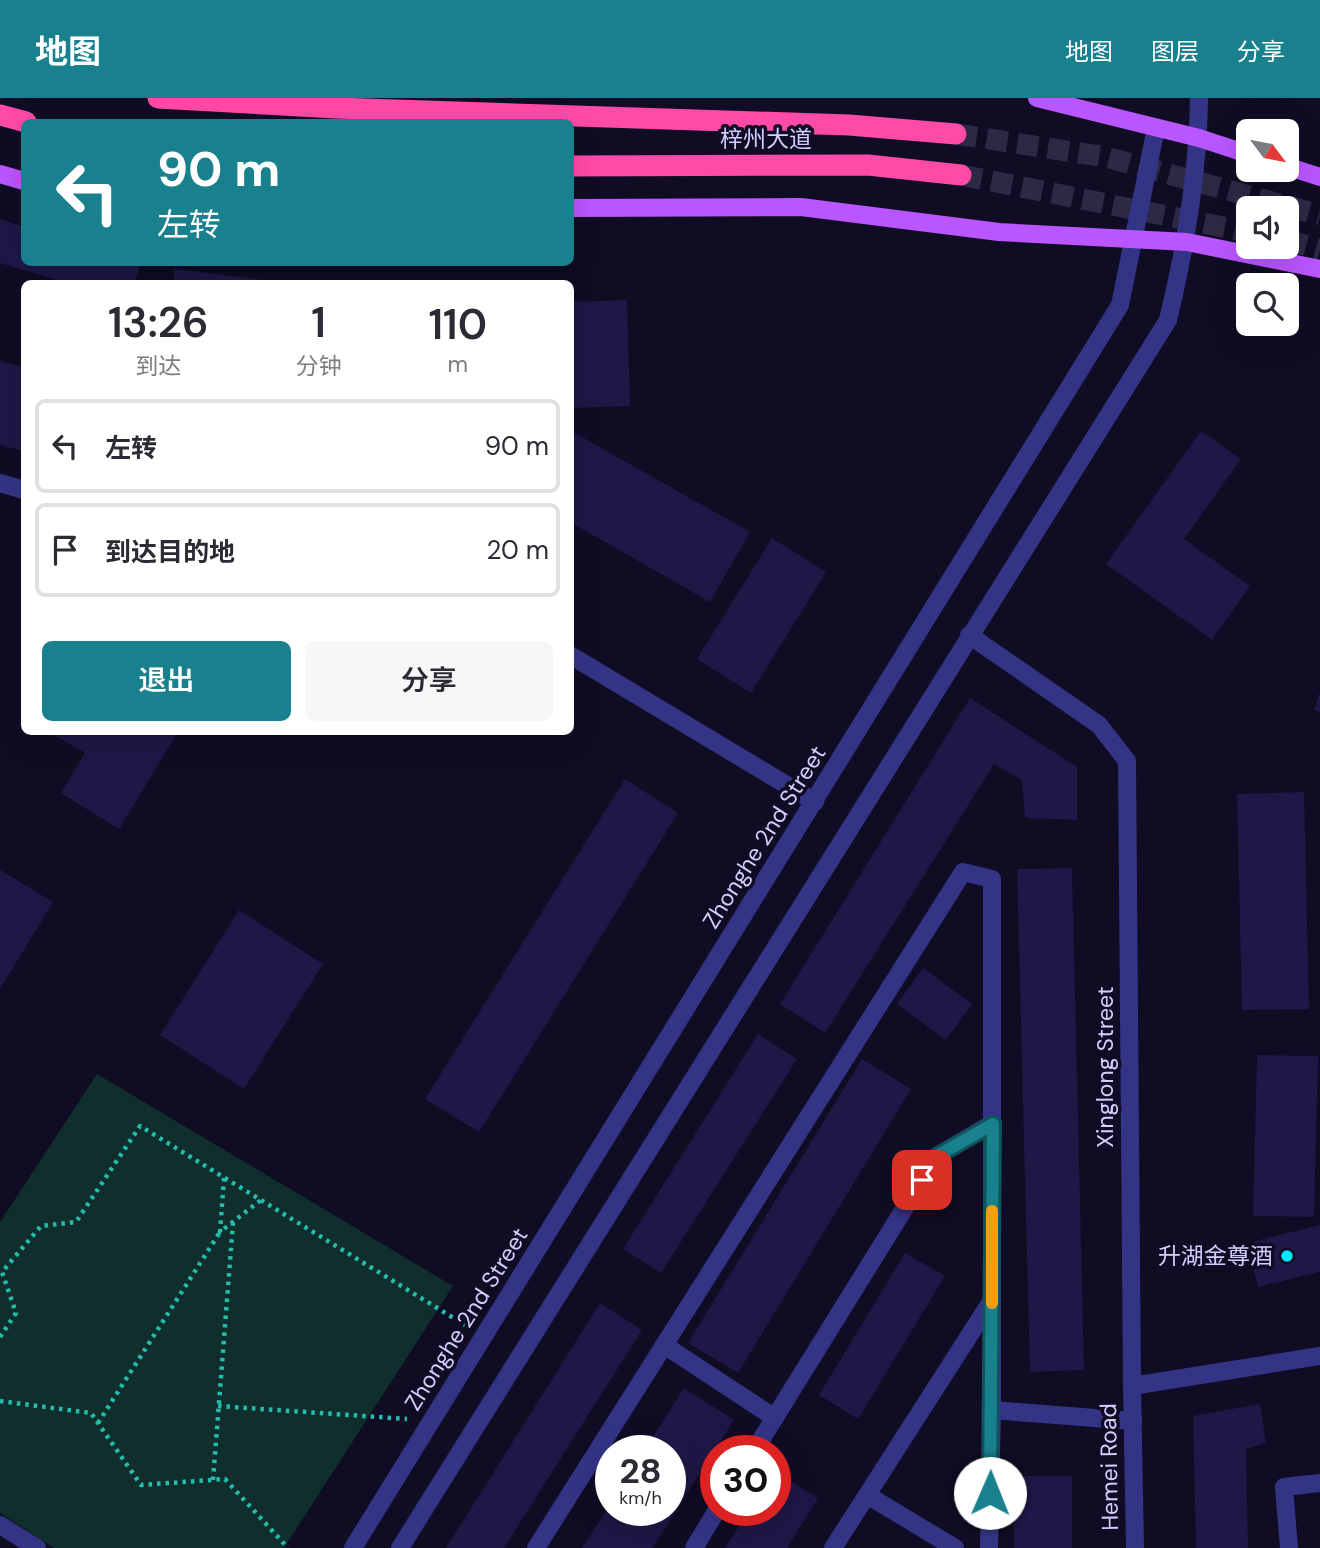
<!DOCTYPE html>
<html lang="zh">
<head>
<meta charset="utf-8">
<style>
	:root { --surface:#fff; --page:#f7f7f7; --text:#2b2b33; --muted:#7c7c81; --line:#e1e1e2; --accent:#18818d }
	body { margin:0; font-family:"DM Sans","Noto Sans SC",sans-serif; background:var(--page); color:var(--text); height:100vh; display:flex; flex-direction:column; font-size:26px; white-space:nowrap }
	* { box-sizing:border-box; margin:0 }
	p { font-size:23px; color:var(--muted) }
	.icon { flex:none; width:38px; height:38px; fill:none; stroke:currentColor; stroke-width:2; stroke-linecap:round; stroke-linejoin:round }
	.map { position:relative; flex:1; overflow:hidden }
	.drawer { position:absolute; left:21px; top:182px; width:553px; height:455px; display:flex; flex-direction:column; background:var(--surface); border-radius:10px; box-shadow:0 7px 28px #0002 }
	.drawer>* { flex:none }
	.top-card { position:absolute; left:21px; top:21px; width:553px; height:147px; border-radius:10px; box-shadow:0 7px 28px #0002; background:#18818d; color:#fff; overflow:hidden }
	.needle { width:46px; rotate:122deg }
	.buttons { position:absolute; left:1236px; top:21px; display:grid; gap:14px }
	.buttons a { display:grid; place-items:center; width:63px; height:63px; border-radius:10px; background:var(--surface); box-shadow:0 7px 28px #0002; font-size:35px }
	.speed { position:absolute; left:595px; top:1337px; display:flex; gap:14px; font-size:35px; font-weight:700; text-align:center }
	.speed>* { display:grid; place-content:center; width:91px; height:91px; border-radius:50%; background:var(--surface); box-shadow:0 7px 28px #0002; line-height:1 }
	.speed small { font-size:18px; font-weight:400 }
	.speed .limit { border:10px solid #d22; background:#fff; color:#111 }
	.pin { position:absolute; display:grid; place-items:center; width:60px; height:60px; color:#fff; margin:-30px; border-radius:14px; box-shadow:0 4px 10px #0006 }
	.me { position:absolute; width:77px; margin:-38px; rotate:1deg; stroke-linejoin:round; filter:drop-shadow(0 0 5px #0008) }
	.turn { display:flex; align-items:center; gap:24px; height:147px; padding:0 21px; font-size:32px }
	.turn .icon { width:91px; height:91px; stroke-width:2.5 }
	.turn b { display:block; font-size:49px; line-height:60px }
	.eta { display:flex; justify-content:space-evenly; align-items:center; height:119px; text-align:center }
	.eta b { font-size:42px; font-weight:600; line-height:49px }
	.button { display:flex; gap:14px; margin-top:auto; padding:14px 21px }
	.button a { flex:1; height:80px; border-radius:10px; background:var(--accent); color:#fff; font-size:28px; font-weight:600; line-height:80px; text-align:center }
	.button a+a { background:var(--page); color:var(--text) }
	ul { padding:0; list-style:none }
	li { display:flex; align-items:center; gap:21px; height:94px; margin:0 14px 10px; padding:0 7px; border:4px solid var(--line); border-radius:10px }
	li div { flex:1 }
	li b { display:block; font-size:26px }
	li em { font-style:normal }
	header { display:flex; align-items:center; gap:42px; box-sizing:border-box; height:98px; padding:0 35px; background:var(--accent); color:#fff }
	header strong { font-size:33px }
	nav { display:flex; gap:38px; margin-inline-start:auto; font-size:24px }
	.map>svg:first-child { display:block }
	.green { fill:#0f2e2c }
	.building { fill:#1f1746 }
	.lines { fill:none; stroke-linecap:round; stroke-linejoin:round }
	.highway-tunnel { stroke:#2c2945; stroke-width:21; stroke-dasharray:21 10; stroke-linecap:butt }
	.path { stroke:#25bcae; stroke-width:4.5; stroke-dasharray:3.5 5; stroke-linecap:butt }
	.minor { stroke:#343486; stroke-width:18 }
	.major { stroke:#ba56ff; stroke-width:18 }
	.highway { stroke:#ff4aa7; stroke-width:21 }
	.route-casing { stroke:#10545c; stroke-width:18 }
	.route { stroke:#18818d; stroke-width:12 }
	.slow { stroke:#f59e0b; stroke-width:12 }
	.poi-dot { fill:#00eafa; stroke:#0f0c24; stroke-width:2.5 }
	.labels { text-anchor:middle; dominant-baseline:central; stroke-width:7; stroke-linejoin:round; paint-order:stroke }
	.street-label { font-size:23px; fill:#d2cfff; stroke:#0f0c24 }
	.poi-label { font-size:23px; fill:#d2cfff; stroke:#0f0c24; text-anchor:end }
</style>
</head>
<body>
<header>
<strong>地图</strong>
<nav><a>地图</a><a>图层</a><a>分享</a></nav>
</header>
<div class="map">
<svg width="1320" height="1450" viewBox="0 0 1320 1450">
	<rect width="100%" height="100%" fill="#0f0c24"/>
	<!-- green -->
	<polygon class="green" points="97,976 453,1188 284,1450 54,1450 0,1415 0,1124"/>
	<!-- building -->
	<g class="building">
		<polygon points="0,121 24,129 24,164 141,164 134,186 71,186 0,165"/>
		<polygon points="175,171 280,184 280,186 173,186"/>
		<polygon points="627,202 630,308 570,310 570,204"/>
		<polygon points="0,263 24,269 24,353 0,347"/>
		<polygon points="1201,333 1241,361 1184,441 1250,488 1212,542 1106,466"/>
		<polygon points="575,335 750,434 710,504 570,424 570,343"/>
		<polygon points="772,440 826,474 751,595 697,561"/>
		<polygon points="1319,596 1320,596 1320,614 1314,612"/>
		<polygon points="970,600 1077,669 1077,722 1025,720 1022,682 994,666 825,935 780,906"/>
		<polygon points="49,634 178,634 119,731 61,695 85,655"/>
		<polygon points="625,681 678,715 479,1034 425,1001"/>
		<polygon points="1304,694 1309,911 1242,912 1237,696"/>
		<polygon points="1072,770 1084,1272 1030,1274 1017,771"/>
		<polygon points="0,772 53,804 0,891"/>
		<polygon points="239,812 323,866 244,991 160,937"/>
		<polygon points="923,870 972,906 946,942 897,906"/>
		<polygon points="758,936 797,961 661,1175 623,1151"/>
		<polygon points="1257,957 1318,958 1314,1119 1253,1118"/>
		<polygon points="862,961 911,991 738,1275 688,1245"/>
		<polygon points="1320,1127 1320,1174 1258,1189 1247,1145"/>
		<polygon points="905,1155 945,1178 858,1321 819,1297"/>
		<polygon points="600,1205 642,1232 504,1450 446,1450"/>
		<polygon points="684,1290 734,1322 652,1450 582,1450 611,1406 611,1412 670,1412 670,1353 644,1353"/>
		<polygon points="1260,1306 1266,1345 1246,1351 1248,1450 1196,1450 1193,1318"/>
		<polygon points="775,1374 818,1400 787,1450 725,1450 749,1412 775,1412"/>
		<rect x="1014" y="1378" width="58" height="72"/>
	</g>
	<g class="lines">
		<!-- highway-tunnel -->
		<g class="highway-tunnel">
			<polyline points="956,36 1106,59 1320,117"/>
			<polyline points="961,77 1248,134"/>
			<polyline points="1286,142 1320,151"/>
		</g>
		<!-- path -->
		<g class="path">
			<polyline points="224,1080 220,1134 261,1102"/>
			<polyline points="0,1239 16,1215 2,1174 41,1128 76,1124 140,1028 465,1227"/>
			<polyline points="0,1303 91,1315 141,1387 225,1381 288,1450"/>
			<polyline points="218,1308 407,1321"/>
			<polyline points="98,1325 220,1134"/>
			<polyline points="213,1382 233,1125"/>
		</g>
		<!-- minor -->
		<g class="minor">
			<polyline points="0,385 24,392"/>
			<polyline points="969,537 1099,627 1127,663 1132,1288 1320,1258"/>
			<polyline points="570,557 815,704"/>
			<polyline points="664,1247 775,1320"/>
			<polyline points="1132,1288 1135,1450"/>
			<polyline points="754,1353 937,1058 993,1025"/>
			<polyline points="0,1427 37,1450"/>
			<polyline points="353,1450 1120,207 1156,30"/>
			<path d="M400 1450 1168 222C1186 148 1198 76 1199 0"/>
			<polyline points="536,1450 963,774 992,781 992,1312 1133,1323"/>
			<polyline points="694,1450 717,1412"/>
			<polyline points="833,1450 867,1397"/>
			<polyline points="955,1450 867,1397 992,1202"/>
			<polyline points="989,1450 992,1312"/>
			<polyline points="1289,1450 1284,1389 1320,1385"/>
		</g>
		<!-- major -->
		<g class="major">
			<polyline points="1037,0 1199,40 1248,56"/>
			<polyline points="1286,68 1320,79"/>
			<polyline points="0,76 24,83"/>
			<polyline points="570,110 801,109 999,134 1187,144 1320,171"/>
		</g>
		<!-- highway -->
		<g class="highway">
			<polyline points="158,0 335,10 849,27 956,36"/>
			<polyline points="0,17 26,24"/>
			<polyline points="570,68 868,67 961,77"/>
		</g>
	</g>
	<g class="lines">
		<!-- route casing -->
		<g class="route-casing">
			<polyline id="route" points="922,1082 937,1058 993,1026 990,1395"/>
		</g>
		<!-- route -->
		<use href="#route" class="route"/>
		<!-- slow -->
		<polyline class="slow" points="992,1205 992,1113"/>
	</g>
	<!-- markers -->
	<circle class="poi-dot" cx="1287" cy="1158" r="7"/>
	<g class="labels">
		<!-- street labels -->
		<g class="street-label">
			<text x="766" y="41">梓州大道</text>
			<text transform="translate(764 739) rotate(-58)">Zhonghe 2nd Street</text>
			<text transform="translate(1105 969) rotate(-90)">Xinglong Street</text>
			<text transform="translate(466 1221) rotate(-58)">Zhonghe 2nd Street</text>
			<text transform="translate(1109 1369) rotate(-91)">Hemei Road</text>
		</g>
		<!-- poi labels -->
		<g class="poi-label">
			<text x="1273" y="1158">升湖金尊酒</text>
		</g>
	</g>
</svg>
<div class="buttons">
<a><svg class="needle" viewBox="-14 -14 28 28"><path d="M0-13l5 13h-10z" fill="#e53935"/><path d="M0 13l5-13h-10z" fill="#7c7c81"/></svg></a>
<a><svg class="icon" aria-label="sound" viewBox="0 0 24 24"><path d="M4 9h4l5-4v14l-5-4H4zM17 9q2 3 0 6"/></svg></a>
<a><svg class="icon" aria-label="search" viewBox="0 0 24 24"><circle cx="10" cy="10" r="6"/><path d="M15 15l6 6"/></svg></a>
</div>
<div class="speed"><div>28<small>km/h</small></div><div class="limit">30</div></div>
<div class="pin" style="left:922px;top:1082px;background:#d93025"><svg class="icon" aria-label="arrive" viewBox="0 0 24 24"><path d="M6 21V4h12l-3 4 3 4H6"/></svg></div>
<svg class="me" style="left:990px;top:1395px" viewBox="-20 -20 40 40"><circle r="19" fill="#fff"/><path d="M0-13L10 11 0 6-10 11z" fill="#18818d"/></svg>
<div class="top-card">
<div class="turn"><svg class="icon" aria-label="left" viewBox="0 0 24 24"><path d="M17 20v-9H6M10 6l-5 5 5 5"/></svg><div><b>90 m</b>左转</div></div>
</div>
<section class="drawer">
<div class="eta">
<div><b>13:26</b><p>到达</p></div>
<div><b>1</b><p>分钟</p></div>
<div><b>110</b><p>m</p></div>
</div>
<ul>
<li><svg class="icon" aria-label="left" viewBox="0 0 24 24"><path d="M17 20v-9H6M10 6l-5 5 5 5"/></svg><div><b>左转</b></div><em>90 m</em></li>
<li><svg class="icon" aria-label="arrive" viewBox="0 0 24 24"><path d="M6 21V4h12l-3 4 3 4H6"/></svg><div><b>到达目的地</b></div><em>20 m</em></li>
</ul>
<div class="button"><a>退出</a><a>分享</a></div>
</section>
</div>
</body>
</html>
